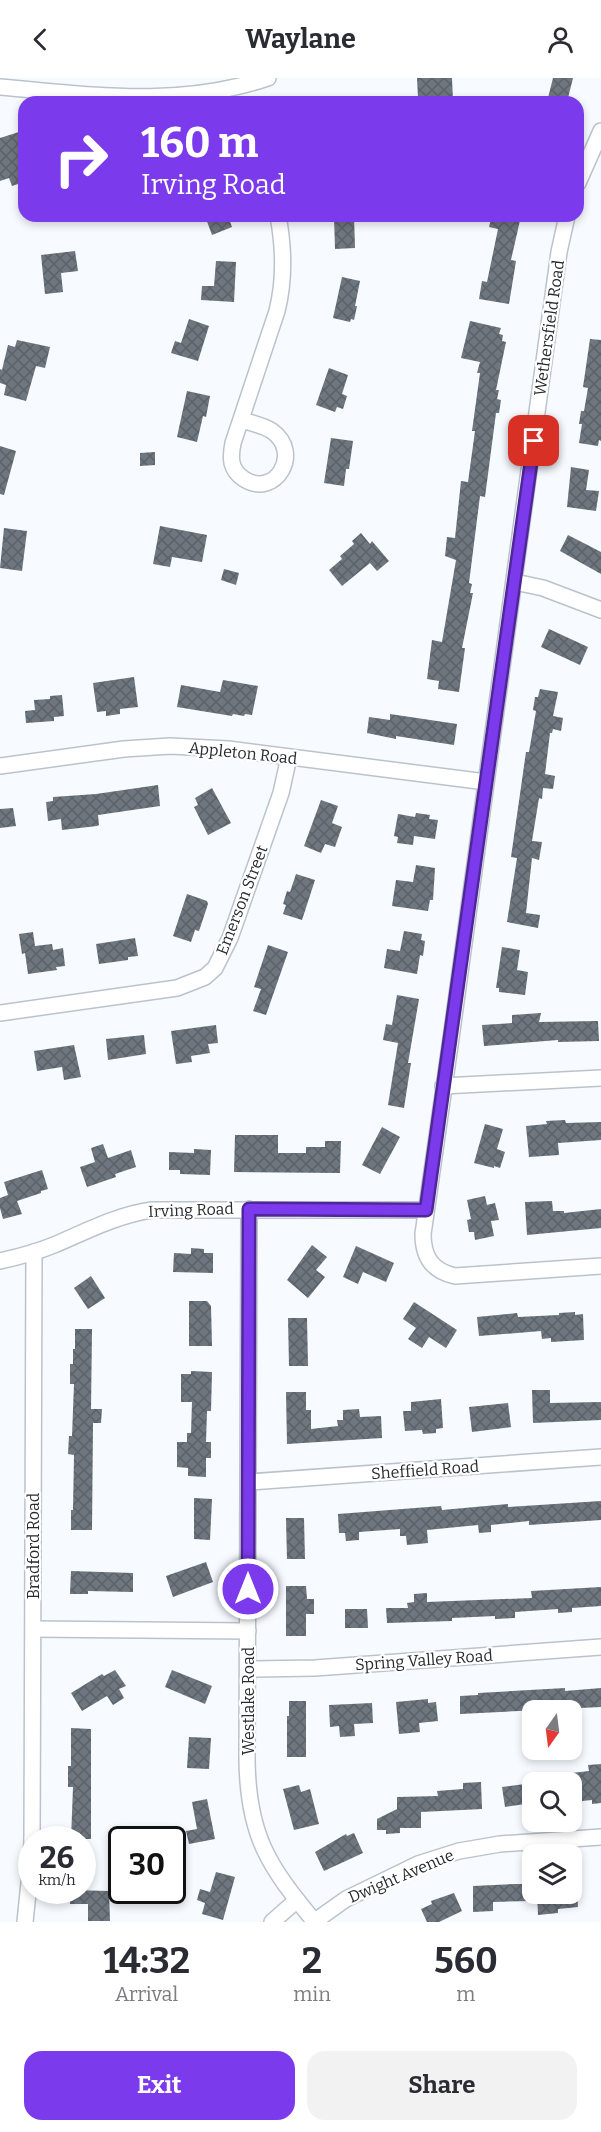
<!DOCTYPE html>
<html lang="en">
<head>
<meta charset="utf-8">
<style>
	:root { --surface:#fff; --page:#f2f2f3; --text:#2b2b33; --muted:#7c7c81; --accent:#7c3aed }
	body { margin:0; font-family:Bitter,serif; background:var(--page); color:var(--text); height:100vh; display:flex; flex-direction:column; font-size:22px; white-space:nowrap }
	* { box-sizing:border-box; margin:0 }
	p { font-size:20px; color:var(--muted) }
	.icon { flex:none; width:33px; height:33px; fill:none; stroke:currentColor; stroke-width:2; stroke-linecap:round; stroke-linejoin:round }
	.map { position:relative; height:1844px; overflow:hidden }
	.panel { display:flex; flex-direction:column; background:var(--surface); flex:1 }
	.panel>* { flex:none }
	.hud { position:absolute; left:18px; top:18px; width:566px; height:126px; border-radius:18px; box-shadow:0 3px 9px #0003; background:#7c3aed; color:#fff; overflow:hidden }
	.needle { width:39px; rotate:194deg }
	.buttons { position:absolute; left:522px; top:1622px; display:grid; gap:12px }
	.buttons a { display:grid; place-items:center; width:60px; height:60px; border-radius:12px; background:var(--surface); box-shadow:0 3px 9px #0003; font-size:30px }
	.speed { position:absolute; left:18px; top:1748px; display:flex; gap:12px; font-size:30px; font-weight:700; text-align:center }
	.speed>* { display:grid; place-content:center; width:78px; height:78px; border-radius:50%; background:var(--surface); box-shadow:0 3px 9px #0003; line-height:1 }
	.speed small { font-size:15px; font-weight:400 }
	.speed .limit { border:3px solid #111; border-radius:9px; background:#fff; color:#111 }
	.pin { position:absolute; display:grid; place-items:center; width:51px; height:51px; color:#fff; margin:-26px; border-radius:12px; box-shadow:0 3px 9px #0006 }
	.me { position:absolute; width:66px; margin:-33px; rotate:0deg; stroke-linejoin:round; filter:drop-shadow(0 0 4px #0008) }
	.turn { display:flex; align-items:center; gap:21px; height:126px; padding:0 24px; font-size:27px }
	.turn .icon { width:78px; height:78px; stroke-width:2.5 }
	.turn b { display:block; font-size:42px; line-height:51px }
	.eta { display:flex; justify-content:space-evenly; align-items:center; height:102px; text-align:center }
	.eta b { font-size:36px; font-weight:700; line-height:42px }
	.cta { display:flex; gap:12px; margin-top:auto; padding:12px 24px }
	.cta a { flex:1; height:69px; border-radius:18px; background:var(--accent); color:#fff; font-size:24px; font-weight:700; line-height:69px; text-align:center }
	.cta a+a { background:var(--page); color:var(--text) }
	header { display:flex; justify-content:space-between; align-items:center; height:78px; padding:0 24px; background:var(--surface); font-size:27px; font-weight:700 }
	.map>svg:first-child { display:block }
	.building { fill:url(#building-cross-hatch) }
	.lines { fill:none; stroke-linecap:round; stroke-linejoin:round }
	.minor-casing { stroke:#bac3cd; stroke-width:18 }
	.minor { stroke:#fff; stroke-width:15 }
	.route-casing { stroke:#51269a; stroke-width:15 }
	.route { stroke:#7c3aed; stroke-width:10 }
	.labels { text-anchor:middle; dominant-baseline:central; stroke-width:4.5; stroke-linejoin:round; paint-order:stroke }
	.street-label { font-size:16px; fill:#272b2e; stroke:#fff }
</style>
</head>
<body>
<header><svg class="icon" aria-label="back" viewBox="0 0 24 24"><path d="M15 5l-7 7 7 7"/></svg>Waylane<svg class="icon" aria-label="person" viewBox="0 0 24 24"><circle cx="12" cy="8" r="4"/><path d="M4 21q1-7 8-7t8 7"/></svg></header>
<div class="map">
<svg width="601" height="1844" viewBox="0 0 601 1844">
	<defs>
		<pattern id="building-cross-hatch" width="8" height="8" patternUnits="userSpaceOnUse" patternTransform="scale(1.5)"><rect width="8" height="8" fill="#6e767f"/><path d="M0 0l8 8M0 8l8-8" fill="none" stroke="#5a6168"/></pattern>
	</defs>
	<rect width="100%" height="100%" fill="#f7fbff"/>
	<!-- building -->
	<g class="building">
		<polygon points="417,0 452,0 453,23 441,24 441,19 418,20"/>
		<polygon points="553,0 573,0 567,24 547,24"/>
		<polygon points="22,53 24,72 19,73 24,87 24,104 12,108 9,100 0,103 0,60"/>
		<polygon points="205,138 228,138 232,149 212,157"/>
		<polygon points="334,138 354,138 355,170 335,171"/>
		<polygon points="492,138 521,138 511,182 516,183 509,226 479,221 482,203 487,204 498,151 489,149"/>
		<polygon points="75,173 78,193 61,195 63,214 45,216 41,177"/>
		<polygon points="216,183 236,184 234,224 201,222 202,208 214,208"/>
		<polygon points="342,199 360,203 355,228 357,228 354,242 351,241 350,244 333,240"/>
		<polygon points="189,241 209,248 198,283 171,275 175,263 181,265"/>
		<polygon points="470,243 501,250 499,256 503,257 502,263 506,264 496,312 499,312 497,321 501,322 499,335 496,335 485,419 480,418 469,505 472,506 470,515 473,515 462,570 465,570 459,614 438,611 439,603 427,601 432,562 442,564 456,482 445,478 447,459 455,460 461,403 468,404 475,353 472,353 480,295 477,295 480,284 461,280"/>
		<polygon points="590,261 601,262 601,363 599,362 598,368 579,365 582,346 579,346 581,333 584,333 588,310 583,309"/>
		<polygon points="17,262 50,269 45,290 36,288 26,323 4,317 6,307 0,305 0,291 2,292 8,267 15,269"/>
		<polygon points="329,290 348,297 342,316 347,318 343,331 337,329 335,334 316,327"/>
		<polygon points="187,313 210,318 206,339 203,338 197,364 177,359"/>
		<polygon points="331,360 353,363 349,391 346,391 344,408 324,405"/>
		<polygon points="0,368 16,373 4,417 0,416"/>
		<polygon points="155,374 155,387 140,388 140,375"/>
		<polygon points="571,389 589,392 586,412 599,413 596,433 567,429"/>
		<polygon points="160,448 207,457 202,484 172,479 170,489 153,486"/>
		<polygon points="4,450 27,453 22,493 0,490"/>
		<polygon points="361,455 370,466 372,463 389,483 377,493 370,485 342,508 329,492 342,481 340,478 354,466 352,463"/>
		<polygon points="568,457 601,474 601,496 560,473"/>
		<polygon points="224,491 239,495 236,507 221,502"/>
		<polygon points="549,551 588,569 580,587 541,569"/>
		<polygon points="134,599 138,629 120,631 120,636 106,638 106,633 97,634 93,605"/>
		<polygon points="223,602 258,608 252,637 245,636 244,638 233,636 232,638 177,629 181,607 220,614"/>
		<polygon points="540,611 558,614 553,638 563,640 561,653 553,651 552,655 550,655 545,696 555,698 553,711 543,710 542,721 539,720 532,763 542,764 539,782 532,780 526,835 540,837 538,850 507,844 517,780 511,779 526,674 529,674 536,633 533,632 535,619 538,619"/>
		<polygon points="62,617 64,638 54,639 54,643 26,645 25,633 35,632 34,622 50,621 50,618"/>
		<polygon points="390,636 457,646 454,667 396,658 396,661 367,655 369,639 390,642"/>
		<polygon points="158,707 160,728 98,737 99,747 97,748 62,752 61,741 48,743 46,724 53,723 53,719 96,716"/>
		<polygon points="212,710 231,745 208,757 194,729 198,727 195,720"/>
		<polygon points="321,722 338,728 332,745 342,749 335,769 325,766 321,775 304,768"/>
		<polygon points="13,730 16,748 0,750 0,731"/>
		<polygon points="416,735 430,737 429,741 438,742 435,761 414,758 413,767 397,765 398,759 394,758 398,736 415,739"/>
		<polygon points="416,787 435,790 433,822 430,822 428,833 392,828 396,802 413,804"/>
		<polygon points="296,796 315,802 302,842 283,836 286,827 283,826 287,813 290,814"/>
		<polygon points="187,816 207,823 208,826 199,853 195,852 191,864 173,858"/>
		<polygon points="404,853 422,856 421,862 425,863 423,878 420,877 417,896 384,890 387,871 400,873"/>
		<polygon points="33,854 35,868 52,866 53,872 63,870 65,888 56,889 57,892 28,896 25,875 22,876 19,856"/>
		<polygon points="135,860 138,878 128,879 128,882 99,886 96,866"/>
		<polygon points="268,867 288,874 266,937 253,933 261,911 254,909"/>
		<polygon points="502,869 520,872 517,892 528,894 525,917 499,914 499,910 496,910"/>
		<polygon points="397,917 419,921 408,985 411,985 404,1030 388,1027 398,965 383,962 386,946 392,947"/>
		<polygon points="541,935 539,944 598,943 599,963 558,964 558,962 484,968 482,947 512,945 512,937"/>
		<polygon points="216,947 218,965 208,966 210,975 191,978 192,984 176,986 171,953"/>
		<polygon points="144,957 146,976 108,982 106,961"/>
		<polygon points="74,967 81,999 64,1002 62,989 37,993 34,973"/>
		<polygon points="565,1042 566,1045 601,1044 601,1062 558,1065 559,1077 529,1079 526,1048 547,1046 546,1043"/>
		<polygon points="485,1046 503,1051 497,1071 505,1074 500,1090 494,1088 494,1090 474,1085"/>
		<polygon points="382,1049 400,1059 380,1096 362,1087"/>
		<polygon points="235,1057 278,1057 278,1075 306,1075 306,1069 325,1069 325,1063 341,1063 340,1095 234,1094"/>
		<polygon points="103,1066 108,1080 131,1072 136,1089 115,1096 116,1099 87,1109 80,1089 95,1084 91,1070"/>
		<polygon points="194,1071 211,1072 210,1097 180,1096 180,1092 169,1092 169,1074 194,1075"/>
		<polygon points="42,1092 48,1111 41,1113 41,1115 17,1123 22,1136 3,1141 0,1130 0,1120 8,1117 4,1104"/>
		<polygon points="485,1118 487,1127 495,1125 499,1142 491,1143 494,1158 475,1162 474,1154 469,1154 467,1142 471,1141 467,1122"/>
		<polygon points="552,1123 553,1133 564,1133 564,1135 601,1131 601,1150 527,1157 525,1124"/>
		<polygon points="312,1167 327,1179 316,1192 325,1199 308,1220 287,1202"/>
		<polygon points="356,1168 394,1185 386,1204 363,1194 358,1206 343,1199"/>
		<polygon points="191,1170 204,1171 204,1175 213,1175 213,1195 173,1194 174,1175 191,1176"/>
		<polygon points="91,1198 105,1220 88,1231 74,1210"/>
		<polygon points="189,1223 207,1223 211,1228 212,1268 189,1268"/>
		<polygon points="414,1224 457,1252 446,1270 429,1259 422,1270 408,1261 416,1250 403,1241"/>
		<polygon points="575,1234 575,1237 583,1236 584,1262 551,1264 551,1260 542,1261 541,1253 479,1258 477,1239 517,1235 518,1239 559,1237 559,1235"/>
		<polygon points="288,1240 307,1240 308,1288 289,1288"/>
		<polygon points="75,1251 92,1251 91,1331 102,1331 101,1345 93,1345 92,1452 71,1452 71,1432 73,1432 74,1377 68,1376 69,1358 72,1358 74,1306 70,1306 70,1286 73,1286 73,1271 75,1271"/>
		<polygon points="191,1293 212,1294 211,1333 207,1333 206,1364 211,1364 211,1380 206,1380 206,1399 188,1398 188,1390 177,1389 177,1364 187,1364 187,1355 191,1355 192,1324 181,1324 181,1296 191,1296"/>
		<polygon points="532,1312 550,1312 550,1325 601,1324 601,1342 533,1345"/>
		<polygon points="286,1314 306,1314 306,1332 311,1332 311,1351 338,1348 337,1342 343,1342 343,1332 359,1331 360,1339 381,1338 382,1360 287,1366"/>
		<polygon points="441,1321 443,1350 436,1351 436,1355 423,1356 422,1352 405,1353 403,1333 411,1333 411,1324"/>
		<polygon points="508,1325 511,1349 472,1354 469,1329"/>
		<polygon points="194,1420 212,1421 210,1462 194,1461"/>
		<polygon points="601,1423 601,1442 529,1447 529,1443 491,1447 491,1454 479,1455 478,1447 427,1452 428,1465 407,1467 406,1458 400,1458 400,1451 359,1454 359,1462 346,1463 345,1455 339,1455 338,1436 441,1428 442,1432 508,1426 508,1429"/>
		<polygon points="286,1440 304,1440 305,1481 287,1481"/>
		<polygon points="206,1484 213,1504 173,1519 166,1498"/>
		<polygon points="71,1493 133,1495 133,1514 88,1513 88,1516 70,1516"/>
		<polygon points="286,1508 306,1508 307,1521 314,1521 314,1536 306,1536 306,1558 286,1558"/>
		<polygon points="601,1509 601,1528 572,1530 572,1534 558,1535 558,1531 515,1534 515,1540 495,1541 495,1538 452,1540 452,1543 387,1545 386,1530 408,1530 407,1525 414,1524 414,1516 427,1515 427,1524 532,1520 531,1513"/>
		<polygon points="345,1531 367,1531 368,1550 345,1550"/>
		<polygon points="115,1592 126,1608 119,1611 124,1620 113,1627 107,1618 82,1633 71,1615 102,1596 104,1598"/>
		<polygon points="172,1592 212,1608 205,1626 165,1609"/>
		<polygon points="565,1610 565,1613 601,1610 601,1629 460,1636 460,1618 478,1617 478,1615"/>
		<polygon points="428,1621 428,1625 436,1624 438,1643 419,1645 420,1654 399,1656 396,1624"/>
		<polygon points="289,1623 306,1623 306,1679 287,1679 287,1638 289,1638"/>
		<polygon points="372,1625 373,1645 354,1646 355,1658 340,1659 339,1648 330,1649 329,1627"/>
		<polygon points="71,1650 91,1651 91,1761 71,1761 73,1709 68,1709 68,1688 71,1688"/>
		<polygon points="189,1659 211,1660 209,1691 187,1690"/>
		<polygon points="601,1686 601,1725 592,1726 592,1722 572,1724 572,1695 589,1693 588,1687"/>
		<polygon points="481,1704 482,1731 421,1734 421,1750 400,1750 400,1755 386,1756 386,1752 377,1752 377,1741 397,1731 397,1719 438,1718 437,1713 463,1711 463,1705"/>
		<polygon points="532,1705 532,1725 505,1729 502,1709"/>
		<polygon points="299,1707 301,1714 310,1711 319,1746 294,1752 283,1711"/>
		<polygon points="207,1721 215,1761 189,1766 186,1753 197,1751 192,1724"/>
		<polygon points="354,1755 363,1775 324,1793 315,1774 346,1756 347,1758"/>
		<polygon points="216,1794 235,1799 223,1842 202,1836 205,1825 197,1822 200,1811 210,1814"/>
		<polygon points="515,1806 532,1806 532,1823 493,1824 493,1833 473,1834 473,1808"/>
		<polygon points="70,1812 109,1813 110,1843 88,1843 88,1826 70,1826"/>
		<polygon points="454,1815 462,1833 439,1844 427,1844 421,1831 432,1826 431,1823"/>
		<polygon points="537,1815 577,1815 578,1829 558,1831 558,1835 538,1837"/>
	</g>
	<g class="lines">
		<!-- minor casing -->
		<g class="minor-casing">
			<g id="minor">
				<path d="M0 9C93 17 177 30 268 0"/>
				<polyline points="578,105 601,53"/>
				<path d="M567 138 559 174C516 502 470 829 423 1156 423 1179 432 1193 455 1198L601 1188"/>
				<path d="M241 342C251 345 263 347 272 353 303 375 275 421 244 401 230 392 230 380 233 365L277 233C285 201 284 170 278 138"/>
				<polyline points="515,504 543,510 601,532"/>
				<polyline points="0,688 124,671 170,668 228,671 486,704"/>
				<polyline points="0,935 177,910 205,899 215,890 230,860 281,715 289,679"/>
				<polyline points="443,1008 601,1000"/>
				<path d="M249 1131 247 1682C248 1757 268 1788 315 1844"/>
				<path d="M0 1183C18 1179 37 1174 54 1167 87 1153 117 1137 152 1132H426"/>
				<polyline points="249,1404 601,1379"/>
				<polyline points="33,1551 248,1553"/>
				<polyline points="248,1591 315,1590 601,1569"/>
				<polyline points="32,1761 34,1174"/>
				<polyline points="315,1843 346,1821 418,1786 459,1773 500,1766 601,1759"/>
				<polyline points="25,1844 31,1785 32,1761"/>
				<polyline points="272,1844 297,1822"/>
			</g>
		</g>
		<!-- minor -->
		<use href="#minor" class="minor"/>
	</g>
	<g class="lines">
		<!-- route casing -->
		<g class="route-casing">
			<polyline id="route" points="248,1511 249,1131 426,1132 534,363"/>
		</g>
		<!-- route -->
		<use href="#route" class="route"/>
	</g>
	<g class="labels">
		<!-- street labels -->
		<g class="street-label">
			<text transform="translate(549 250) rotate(-82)">Wethersfield Road</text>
			<text transform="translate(243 675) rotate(6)">Appleton Road</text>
			<text transform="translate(242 822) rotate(-69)">Emerson Street</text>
			<text transform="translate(191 1132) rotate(-2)">Irving Road</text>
			<text transform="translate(425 1392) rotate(-4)">Sheffield Road</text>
			<text transform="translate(33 1468) rotate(-90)">Bradford Road</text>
			<text transform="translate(424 1582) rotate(-4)">Spring Valley Road</text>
			<text transform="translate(248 1623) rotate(-90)">Westlake Road</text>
			<text transform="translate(401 1798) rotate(-23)">Dwight Avenue</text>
		</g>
	</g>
</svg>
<div class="buttons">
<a><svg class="needle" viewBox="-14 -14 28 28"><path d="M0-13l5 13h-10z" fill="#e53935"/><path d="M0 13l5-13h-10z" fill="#7c7c81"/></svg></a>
<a><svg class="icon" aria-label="search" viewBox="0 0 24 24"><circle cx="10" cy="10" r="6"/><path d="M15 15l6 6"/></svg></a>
<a><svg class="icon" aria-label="layers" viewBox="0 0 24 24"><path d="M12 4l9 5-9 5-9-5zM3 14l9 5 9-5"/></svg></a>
</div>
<div class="speed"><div>26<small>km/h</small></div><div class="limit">30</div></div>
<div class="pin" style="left:534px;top:363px;background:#d93025"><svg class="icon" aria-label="arrive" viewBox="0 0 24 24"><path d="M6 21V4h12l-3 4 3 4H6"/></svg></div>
<svg class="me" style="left:248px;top:1511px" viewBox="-20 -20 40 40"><circle r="17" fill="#7c3aed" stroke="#fff" stroke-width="3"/><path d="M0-11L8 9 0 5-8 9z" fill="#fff"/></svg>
<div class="hud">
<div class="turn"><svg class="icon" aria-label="right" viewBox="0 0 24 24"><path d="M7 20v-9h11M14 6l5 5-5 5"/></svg><div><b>160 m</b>Irving Road</div></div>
</div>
</div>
<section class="panel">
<div class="eta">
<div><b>14:32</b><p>Arrival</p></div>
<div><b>2</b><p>min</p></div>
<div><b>560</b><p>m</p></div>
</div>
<div class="cta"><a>Exit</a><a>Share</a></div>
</section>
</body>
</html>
